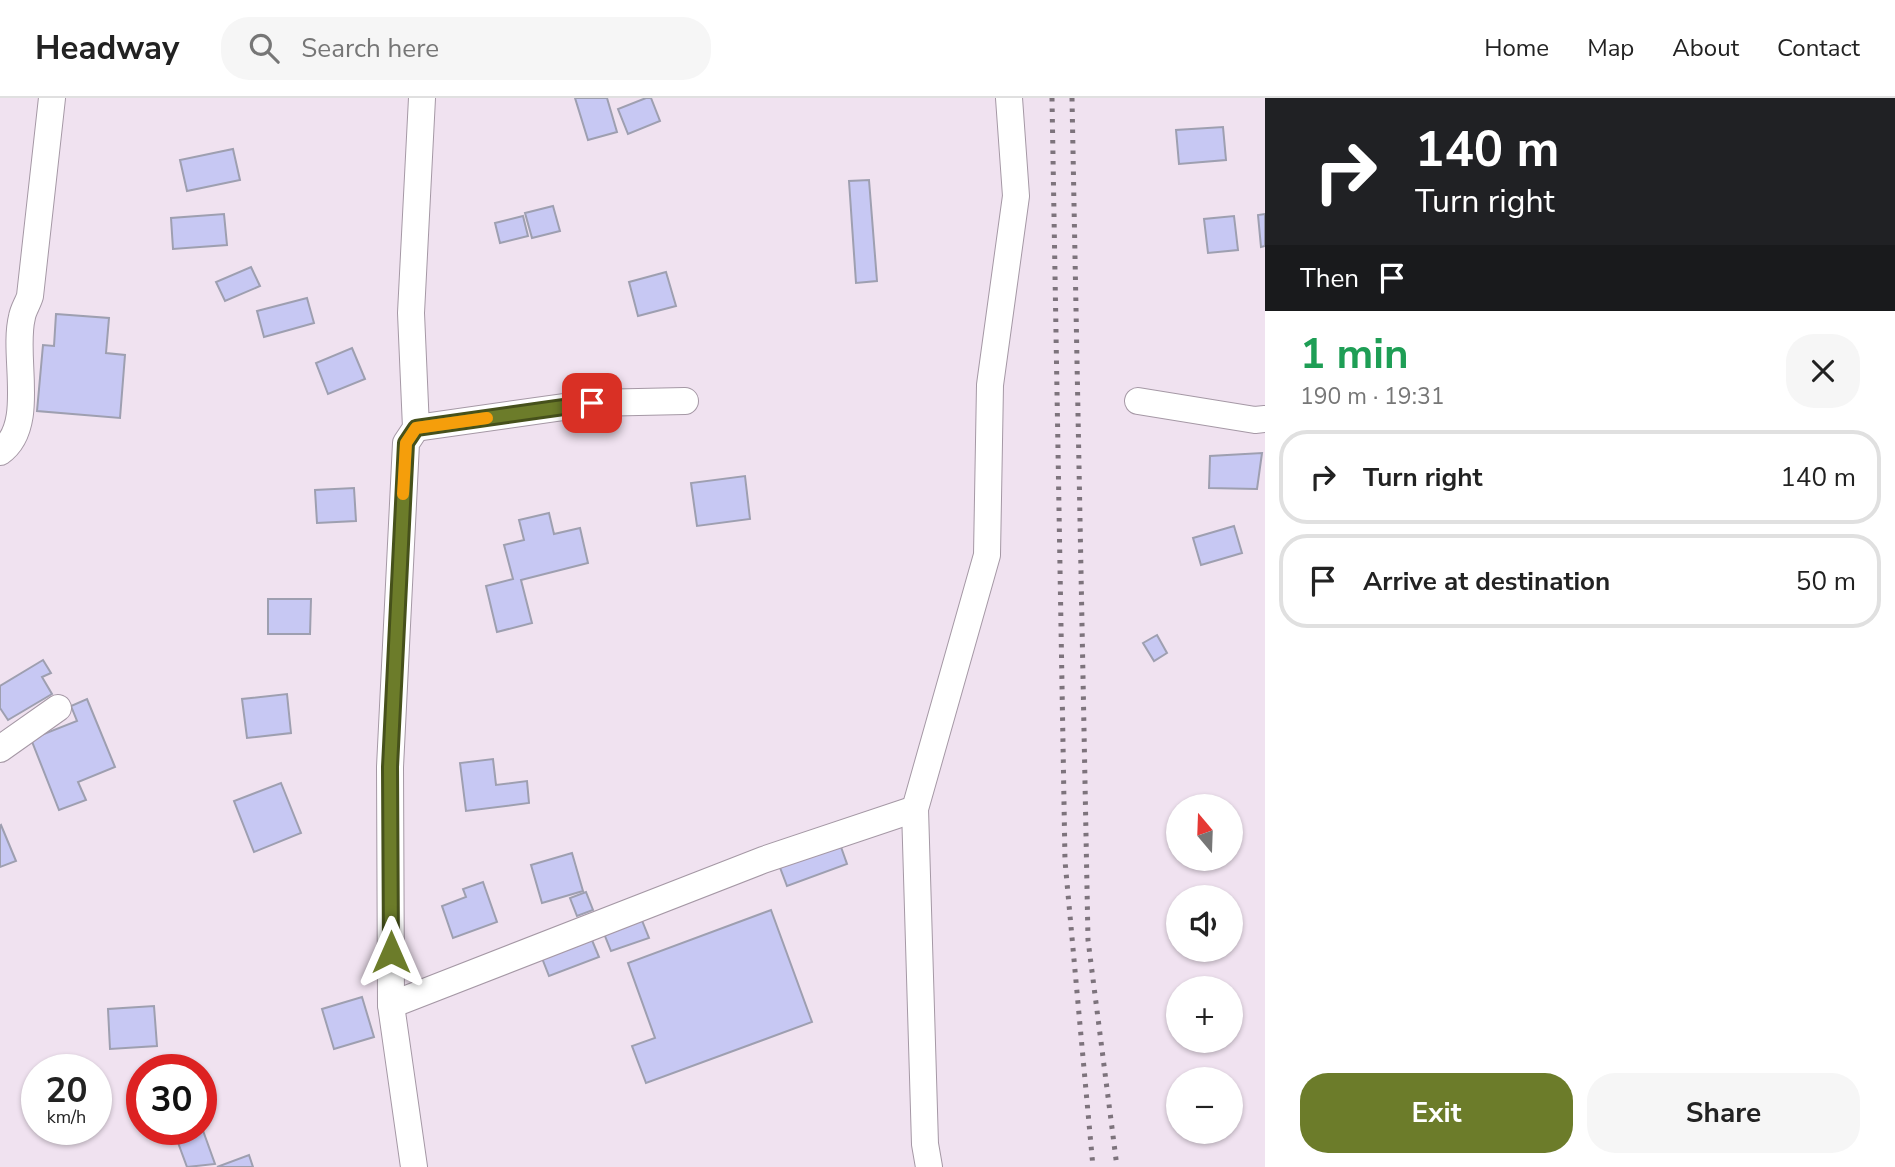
<!DOCTYPE html>
<html lang="en">
<head>
<meta charset="utf-8">
<style>
	:root { --surface:#fff; --page:#f6f6f6; --text:#222; --muted:#767676; --line:#e0e0e0; --accent:#6c7c2a }
	body { margin:0; font-family:"Nunito Sans",sans-serif; background:var(--page); color:var(--text); height:100vh; display:flex; flex-direction:column; font-size:26px; white-space:nowrap }
	* { box-sizing:border-box; margin:0 }
	p { font-size:23px; color:var(--muted) }
	.icon { flex:none; width:38px; height:38px; fill:none; stroke:currentColor; stroke-width:2; stroke-linecap:round; stroke-linejoin:round }
	.map { position:relative; flex:1; overflow:hidden }
	.side { display:flex; flex-direction:column; background:var(--surface); width:630px }
	.side>* { flex:none }
	.top-card { background:#202124; color:#fff; overflow:hidden }
	.needle { width:46px; rotate:341deg }
	.tools { position:absolute; left:1166px; top:696px; display:grid; gap:14px }
	.tools a { display:grid; place-items:center; width:77px; height:77px; border-radius:50%; background:var(--surface); box-shadow:0 2px 5px #0004; font-size:35px }
	.speed { position:absolute; left:21px; top:956px; display:flex; gap:14px; font-size:35px; font-weight:700; text-align:center }
	.speed>* { display:grid; place-content:center; width:91px; height:91px; border-radius:50%; background:var(--surface); box-shadow:0 2px 5px #0004; line-height:1 }
	.speed small { font-size:18px; font-weight:400 }
	.speed .limit { border:10px solid #d22; background:#fff; color:#111 }
	.pin { position:absolute; display:grid; place-items:center; width:60px; height:60px; color:#fff; margin:-30px; border-radius:14px; box-shadow:0 4px 10px #0006 }
	.me { position:absolute; width:77px; margin:-38px; rotate:0deg; stroke-linejoin:round; filter:drop-shadow(0 0 5px #0008) }
	.turn { display:flex; align-items:center; gap:24px; height:147px; padding:0 35px; font-size:32px }
	.turn .icon { width:91px; height:91px; stroke-width:2.5 }
	.turn b { display:block; font-size:49px; line-height:60px }
	.then { display:flex; align-items:center; height:66px; padding:0 35px; background:#0003; gap:14px; font-size:26px }
	.round { display:grid; place-items:center; flex:none; width:74px; height:74px; border-radius:28px; background:var(--page) }
	.head { display:flex; align-items:center; justify-content:space-between; height:119px; padding:0 35px }
	h1 { font-size:42px; font-weight:700; line-height:52px; color:#1e9e55 }
	.button { display:flex; gap:14px; margin-top:auto; padding:14px 35px }
	.button a { flex:1; height:80px; border-radius:28px; background:var(--accent); color:#fff; font-size:28px; font-weight:700; line-height:80px; text-align:center }
	.button a+a { background:var(--page); color:var(--text) }
	ul { padding:0; list-style:none }
	li { display:flex; align-items:center; gap:21px; height:94px; margin:0 14px 10px; padding:0 21px; border:4px solid var(--line); border-radius:28px }
	li div { flex:1 }
	li b { display:block; font-size:26px }
	li em { font-style:normal }
	header { display:flex; align-items:center; gap:42px; box-sizing:border-box; height:98px; padding:0 35px; background:var(--surface); border-bottom:2px solid var(--line) }
	header strong { font-size:33px }
	nav { display:flex; gap:38px; margin-inline-start:auto; font-size:24px }
	.search { width:490px; height:63px; background:var(--page); display:flex; align-items:center; gap:18px; box-sizing:border-box; padding:0 24px; border-radius:28px; color:var(--muted); font-size:26px }
	main { display:flex; flex:1; min-height:0 }
	.map>svg:first-child { display:block }
	.building { fill:#c7c8f3; stroke:#9e9fb0; stroke-width:2 }
	.lines { fill:none; stroke-linecap:round; stroke-linejoin:round }
	.minor-casing { stroke:#a598a5; stroke-width:28 }
	.minor { stroke:#fff; stroke-width:26 }
	.rail { stroke:#7d737c; stroke-width:5; stroke-dasharray:3.5 7; stroke-linecap:butt }
	.route-casing { stroke:#46511b; stroke-width:18 }
	.route { stroke:#6c7c2a; stroke-width:12 }
	.slow { stroke:#f59e0b; stroke-width:12 }
</style>
</head>
<body>
<header>
<strong>Headway</strong>
<div class="search"><svg class="icon" aria-label="search" viewBox="0 0 24 24"><circle cx="10" cy="10" r="6"/><path d="M15 15l6 6"/></svg>Search here</div>
<nav><a>Home</a><a>Map</a><a>About</a><a>Contact</a></nav>
</header>
<main>
<div class="map">
<svg width="1265" height="1069" viewBox="0 0 1265 1069">
	<rect width="100%" height="100%" fill="#f0e2f0"/>
	<!-- building -->
	<g class="building">
		<polygon points="575,0 607,0 617,34 588,42"/>
		<polygon points="646,0 651,0 660,23 628,36 618,11"/>
		<polygon points="1223,29 1226,62 1179,66 1176,32"/>
		<polygon points="233,51 240,82 187,93 180,62"/>
		<polygon points="869,82 877,183 856,185 849,83"/>
		<polygon points="553,108 560,133 532,140 525,115"/>
		<polygon points="224,116 227,147 173,151 171,120"/>
		<polygon points="1265,116 1265,148 1261,149 1258,117"/>
		<polygon points="523,118 528,138 500,145 495,125"/>
		<polygon points="1234,118 1238,152 1208,155 1204,121"/>
		<polygon points="251,169 260,188 225,203 216,184"/>
		<polygon points="666,174 676,208 638,218 629,184"/>
		<polygon points="307,200 314,225 264,239 257,213"/>
		<polygon points="56,216 109,220 106,255 125,257 120,320 37,313 43,247 54,248"/>
		<polygon points="352,250 365,281 328,296 316,265"/>
		<polygon points="1262,355 1257,391 1209,390 1210,358"/>
		<polygon points="745,378 750,421 697,428 691,385"/>
		<polygon points="354,390 356,423 317,425 315,392"/>
		<polygon points="549,415 554,436 580,430 588,465 521,482 532,525 497,534 486,488 513,481 504,447 524,442 519,422"/>
		<polygon points="1234,428 1242,455 1201,467 1193,440"/>
		<polygon points="268,501 311,501 310,536 268,536"/>
		<polygon points="1157,537 1167,555 1154,563 1143,545"/>
		<polygon points="43,562 51,575 42,579 52,596 8,622 0,610 0,588"/>
		<polygon points="287,596 291,635 247,640 242,601"/>
		<polygon points="87,601 115,669 78,684 86,702 59,712 31,641 77,623 71,608"/>
		<polygon points="493,661 496,687 527,683 529,705 466,713 460,665"/>
		<polygon points="281,685 301,735 254,754 234,703"/>
		<polygon points="1,727 16,763 0,769 0,728"/>
		<polygon points="841,749 847,766 787,788 776,759"/>
		<polygon points="572,755 583,793 542,805 531,767"/>
		<polygon points="483,784 497,824 453,840 442,808 466,799 463,791"/>
		<polygon points="586,794 593,812 577,818 570,800"/>
		<polygon points="771,812 812,924 646,985 632,948 655,940 628,865"/>
		<polygon points="639,815 649,840 611,853 601,828"/>
		<polygon points="589,835 599,859 549,878 540,855"/>
		<polygon points="362,899 374,939 334,951 322,911"/>
		<polygon points="154,908 157,948 110,951 108,911"/>
		<polygon points="201,1027 215,1066 187,1069 173,1031 201,1031"/>
		<polygon points="249,1057 253,1069 217,1069"/>
	</g>
	<g class="lines">
		<!-- minor casing -->
		<g class="minor-casing">
			<g id="minor">
				<polyline points="1138,303 1255,322 1265,321"/>
				<polyline points="416,330 592,305 685,303"/>
				<path d="M0 354C37 328 12 258 22 219 23 212 28 205 30 198L52 0"/>
				<polyline points="0,651 58,610"/>
				<polyline points="391,907 763,762 915,711"/>
				<polyline points="414,1069 391,907 390,669 406,345 416,330 411,215 422,0"/>
				<polyline points="929,1069 925,1046 915,711 987,457 990,287 1016,98 1009,0"/>
			</g>
		</g>
		<!-- minor -->
		<use href="#minor" class="minor"/>
		<!-- rail -->
		<g class="rail">
			<polyline points="1052,0 1065,763 1093,1069"/>
			<polyline points="1072,0 1088,842 1117,1069"/>
		</g>
	</g>
	<g class="lines">
		<!-- route casing -->
		<g class="route-casing">
			<polyline id="route" points="391,854 390,669 406,345 416,330 592,305"/>
		</g>
		<!-- route -->
		<use href="#route" class="route"/>
		<!-- slow -->
		<polyline class="slow" points="403,396 406,345 416,330 487,320"/>
	</g>
</svg>
<div class="tools">
<a><svg class="needle" viewBox="-14 -14 28 28"><path d="M0-13l5 13h-10z" fill="#e53935"/><path d="M0 13l5-13h-10z" fill="#767676"/></svg></a>
<a><svg class="icon" aria-label="sound" viewBox="0 0 24 24"><path d="M4 9h4l5-4v14l-5-4H4zM17 9q2 3 0 6"/></svg></a>
<a>+</a>
<a>−</a>
</div>
<div class="speed"><div>20<small>km/h</small></div><div class="limit">30</div></div>
<div class="pin" style="left:592px;top:305px;background:#d93025"><svg class="icon" aria-label="arrive" viewBox="0 0 24 24"><path d="M6 21V4h12l-3 4 3 4H6"/></svg></div>
<svg class="me" style="left:391px;top:854px" viewBox="-20 -20 40 40"><path d="M0-17L14 15 0 8-14 15z" fill="#6c7c2a" stroke="#fff" stroke-width="4"/></svg>
</div>
<section class="side">
<div class="top-card">
<div class="turn"><svg class="icon" aria-label="right" viewBox="0 0 24 24"><path d="M7 20v-9h11M14 6l5 5-5 5"/></svg><div><b>140 m</b>Turn right</div></div>
<div class="then">Then<svg class="icon" aria-label="arrive" viewBox="0 0 24 24"><path d="M6 21V4h12l-3 4 3 4H6"/></svg></div>
</div>
<div class="head"><div><h1>1 min</h1><p>190 m · 19:31</p></div><a class="round"><svg class="icon" aria-label="close" viewBox="0 0 24 24"><path d="M6 6l12 12M18 6L6 18"/></svg></a></div>
<ul>
<li><svg class="icon" aria-label="right" viewBox="0 0 24 24"><path d="M7 20v-9h11M14 6l5 5-5 5"/></svg><div><b>Turn right</b></div><em>140 m</em></li>
<li><svg class="icon" aria-label="arrive" viewBox="0 0 24 24"><path d="M6 21V4h12l-3 4 3 4H6"/></svg><div><b>Arrive at destination</b></div><em>50 m</em></li>
</ul>
<div class="button"><a>Exit</a><a>Share</a></div>
</section>
</main>
</body>
</html>
